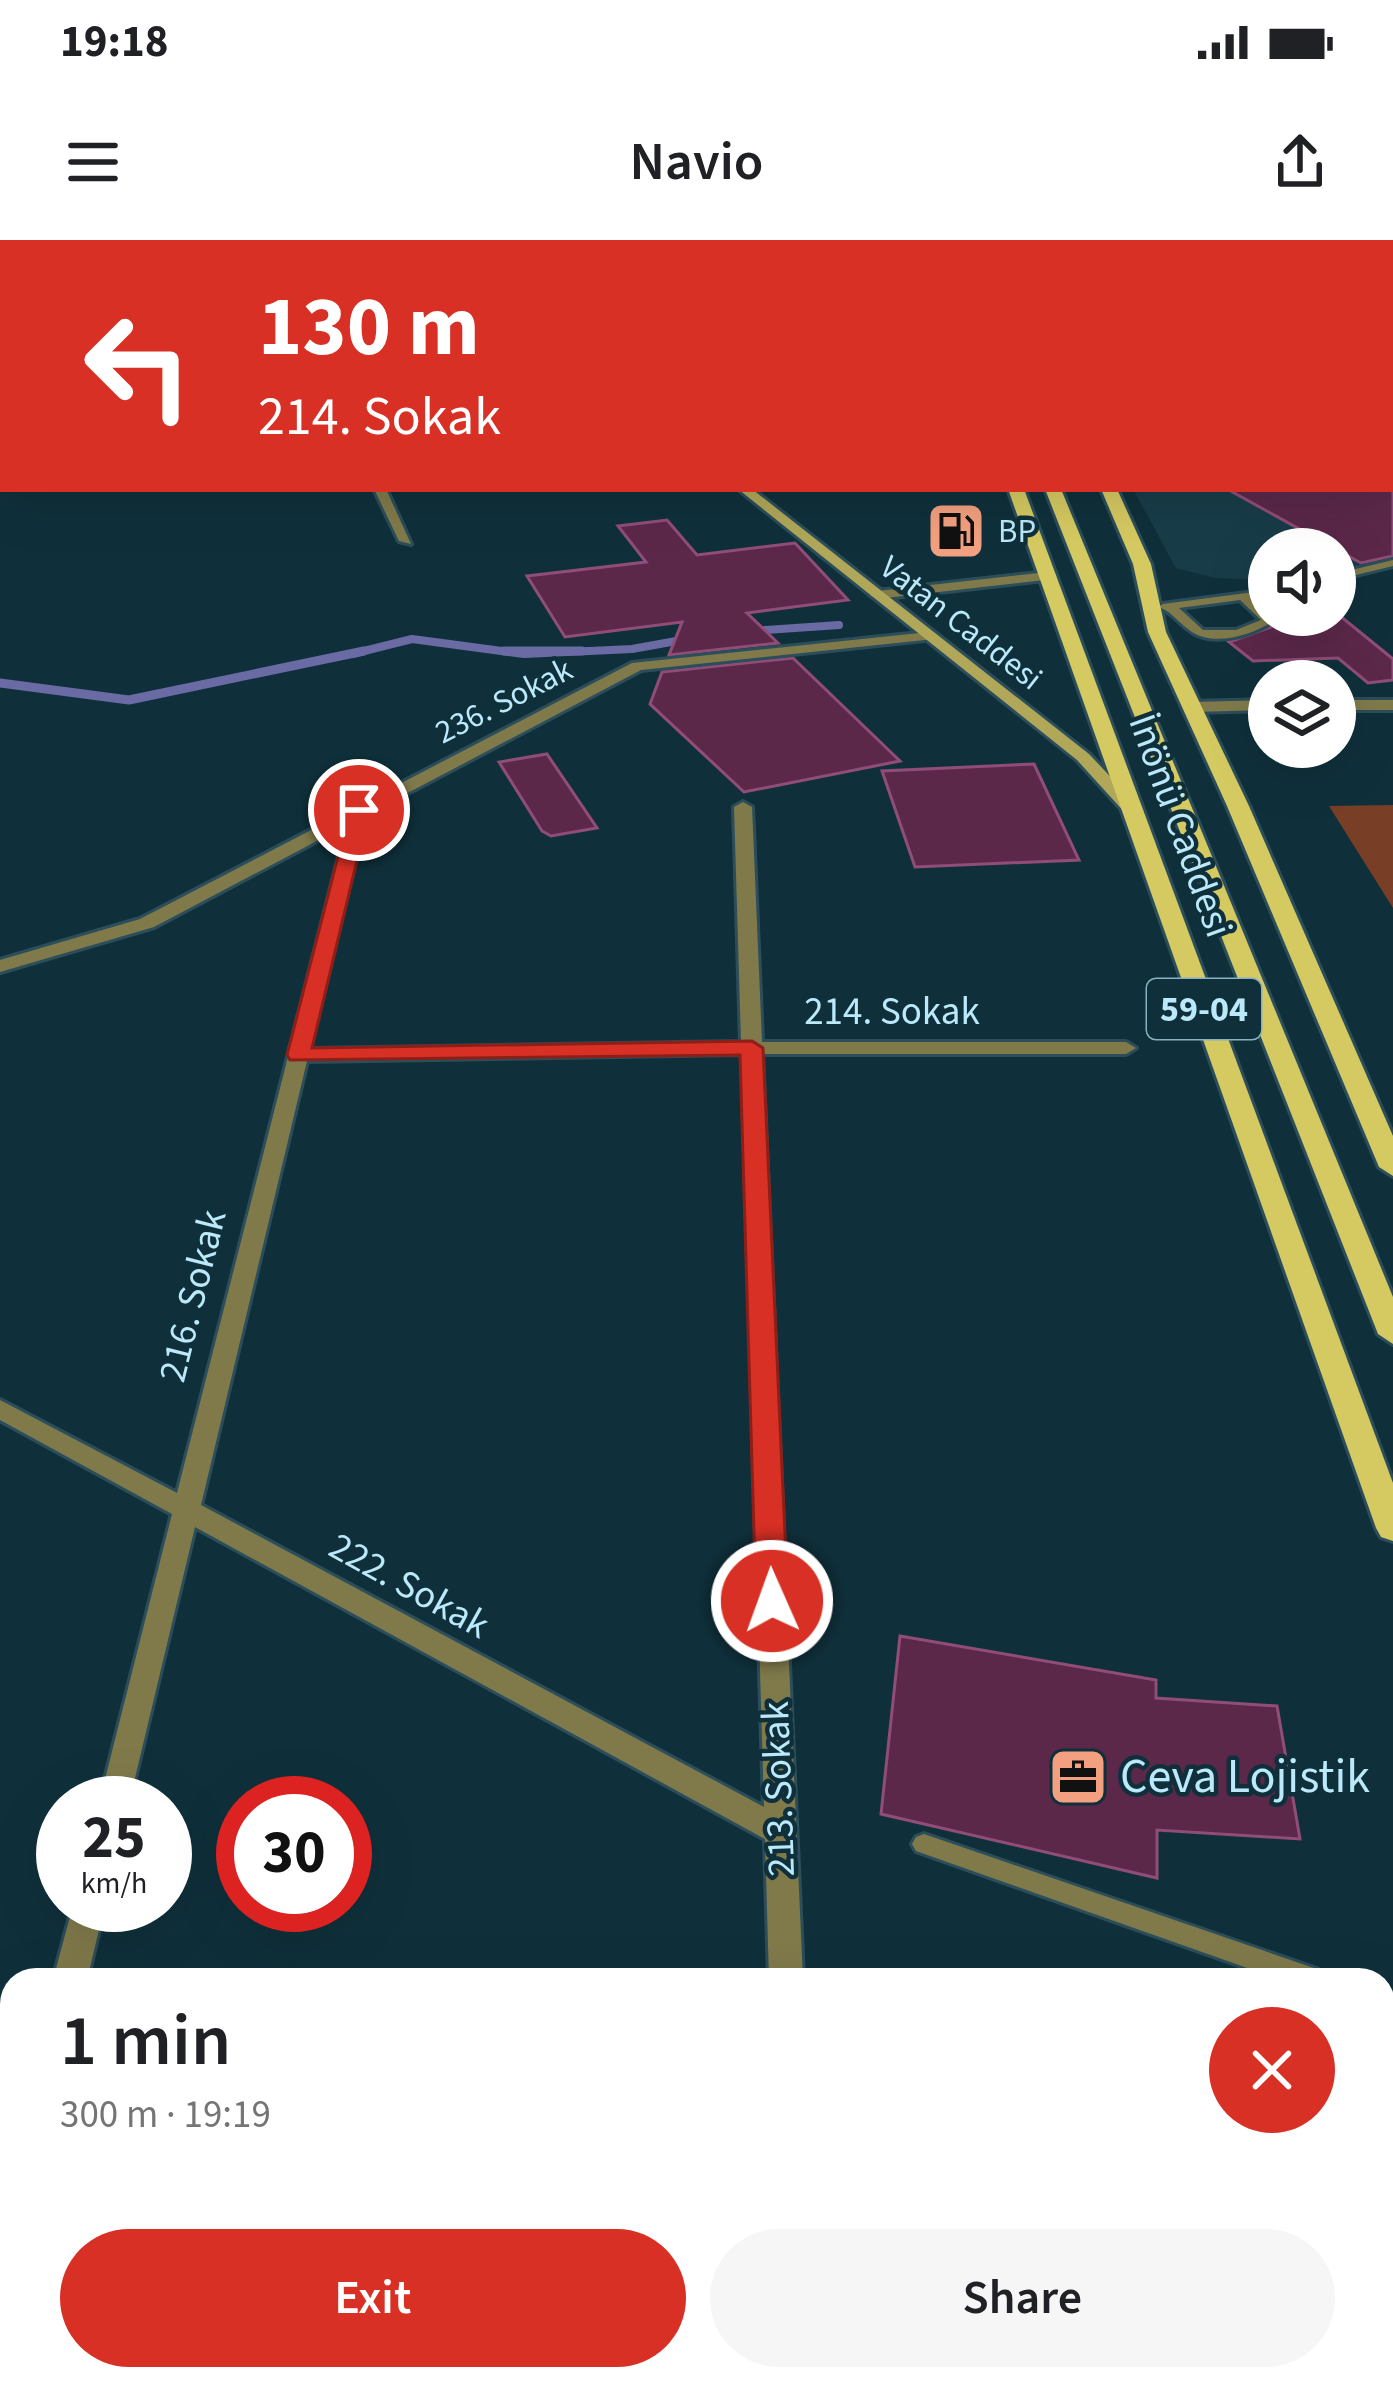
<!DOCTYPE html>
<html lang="en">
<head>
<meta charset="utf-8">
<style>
	:root { --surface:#fff; --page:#f6f6f6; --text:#202124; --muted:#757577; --accent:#d93025 }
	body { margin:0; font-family:"Source Sans 3",sans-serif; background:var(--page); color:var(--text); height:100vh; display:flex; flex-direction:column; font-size:45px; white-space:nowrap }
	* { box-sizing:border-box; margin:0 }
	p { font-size:39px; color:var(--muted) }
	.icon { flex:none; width:66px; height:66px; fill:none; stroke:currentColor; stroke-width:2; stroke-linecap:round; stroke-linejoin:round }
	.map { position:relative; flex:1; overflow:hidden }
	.drawer { position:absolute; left:0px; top:1728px; width:1395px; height:423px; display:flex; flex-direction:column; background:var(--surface); border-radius:36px 36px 0 0; box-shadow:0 12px 48px #0002 }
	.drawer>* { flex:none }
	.hud { position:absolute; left:0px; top:0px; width:1395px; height:252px; box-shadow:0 12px 48px #0002; background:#d93025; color:#fff; overflow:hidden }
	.fabs { position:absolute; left:1248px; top:288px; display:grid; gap:24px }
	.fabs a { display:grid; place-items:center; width:108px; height:108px; border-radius:50%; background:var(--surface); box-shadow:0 12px 48px #0002; font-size:60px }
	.speed { position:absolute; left:36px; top:1536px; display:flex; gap:24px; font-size:60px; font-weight:700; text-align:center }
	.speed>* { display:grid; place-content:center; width:156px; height:156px; border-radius:50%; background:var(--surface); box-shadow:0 12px 48px #0002; line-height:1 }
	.speed small { font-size:30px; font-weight:400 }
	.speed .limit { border:18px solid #d22; background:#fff; color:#111 }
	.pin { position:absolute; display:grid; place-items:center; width:102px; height:102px; color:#fff; margin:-51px; border:6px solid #fff; border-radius:50%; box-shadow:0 3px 12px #0007 }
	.me { position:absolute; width:132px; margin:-66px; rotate:358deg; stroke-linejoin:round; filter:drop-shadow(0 0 9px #0008) }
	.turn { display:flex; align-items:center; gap:42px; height:252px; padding:0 60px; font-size:54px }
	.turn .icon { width:156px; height:156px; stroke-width:2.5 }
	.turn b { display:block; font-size:84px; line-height:102px }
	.round { display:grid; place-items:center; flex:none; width:126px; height:126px; border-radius:63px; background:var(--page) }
	.overview { display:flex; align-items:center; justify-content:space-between; height:204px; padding:0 60px }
	h1 { font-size:72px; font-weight:600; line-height:90px }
	.cta { display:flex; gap:24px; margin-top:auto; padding:24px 60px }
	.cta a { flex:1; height:138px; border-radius:72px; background:var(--accent); color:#fff; font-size:48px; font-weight:600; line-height:138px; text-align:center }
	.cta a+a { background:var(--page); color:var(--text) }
	.status { display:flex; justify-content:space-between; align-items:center; height:84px; padding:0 60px; background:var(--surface); direction:ltr }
	.status svg { height:33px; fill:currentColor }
	header { display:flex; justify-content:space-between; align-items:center; height:156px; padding:0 60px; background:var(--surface); font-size:54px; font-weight:600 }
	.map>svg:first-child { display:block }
	.built { fill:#183d49 }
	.green { fill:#783e26 }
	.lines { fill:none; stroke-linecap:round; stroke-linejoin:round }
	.stream-far1 { stroke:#6a6ba5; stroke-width:8 }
	.stream { stroke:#6a6ba5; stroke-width:9 }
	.river { fill:#6a6ba5; fill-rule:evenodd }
	.building { fill:#5c284a; stroke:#904d78; stroke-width:3 }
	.lane-casing { stroke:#2b4e5a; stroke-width:6 }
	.street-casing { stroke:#2b4e5a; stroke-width:6 }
	.secondary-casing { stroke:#2b4e5a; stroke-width:6 }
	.primary-casing { stroke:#2b4e5a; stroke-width:6 }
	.lane { fill:#807a4b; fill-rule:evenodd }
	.street { fill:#807a4b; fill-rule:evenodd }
	.secondary { fill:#b0a758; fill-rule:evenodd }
	.primary { fill:#d5c961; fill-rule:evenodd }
	.route { fill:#d93025; stroke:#8d1f18; stroke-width:3 }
	.labels { text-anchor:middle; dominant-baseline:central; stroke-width:9; stroke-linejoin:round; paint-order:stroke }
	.far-poi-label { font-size:33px; fill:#bbe9fa; stroke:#0f303b; text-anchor:start }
	.far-street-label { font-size:33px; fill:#bbe9fa; stroke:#0f303b }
	.shield { fill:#0f303b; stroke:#87b2c1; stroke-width:3 }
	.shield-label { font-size:36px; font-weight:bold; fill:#bbe9fa }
	.street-label { font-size:39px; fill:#bbe9fa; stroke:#0f303b }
	.near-poi-label { font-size:48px; fill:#bbe9fa; stroke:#0f303b; text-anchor:start }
</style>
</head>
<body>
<div class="status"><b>19:18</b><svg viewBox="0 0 49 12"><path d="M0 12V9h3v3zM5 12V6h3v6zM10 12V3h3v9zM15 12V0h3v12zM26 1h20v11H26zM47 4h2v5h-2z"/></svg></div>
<header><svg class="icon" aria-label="menu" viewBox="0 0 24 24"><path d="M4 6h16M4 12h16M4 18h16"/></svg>Navio<svg class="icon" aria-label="share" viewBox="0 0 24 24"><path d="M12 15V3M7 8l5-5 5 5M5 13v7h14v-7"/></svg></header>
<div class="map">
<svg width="1393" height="2150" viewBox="0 0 1393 2150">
	<rect width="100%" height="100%" fill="#0f303b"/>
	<!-- built -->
	<polygon class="built" points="1393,110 1393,317 1335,331 1335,309 1269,309 1269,340 1216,338 1176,328 1133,249 1392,249"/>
	<!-- green -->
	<polygon class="green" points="1393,565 1393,668 1329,566"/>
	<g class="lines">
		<!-- stream-far1 -->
		<g class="stream-far1">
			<polyline points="751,391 839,385"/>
			<polyline points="352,414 412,399 524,414 632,409 693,398"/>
		</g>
		<!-- stream -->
		<g class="stream">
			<polyline points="504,411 582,411"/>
			<polyline points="0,443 129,460 364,411"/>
		</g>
		<!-- river -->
		<g class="river">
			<polygon points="1181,0 1211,0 1213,3 1183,3"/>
			<rect x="1392" y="77" width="1" height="20"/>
		</g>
	</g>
	<!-- building -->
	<g class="building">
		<polygon points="1227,249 1393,249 1393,316 1361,323"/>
		<polygon points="667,280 697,315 795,303 848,360 747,373 778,403 669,415 682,382 565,397 527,336 646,322 618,286"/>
		<polygon points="1275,375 1339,375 1393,419 1393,440 1368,443 1338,418 1253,421 1229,402 1274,386"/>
		<polygon points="793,418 900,521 744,552 650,464 662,432"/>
		<polygon points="547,514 597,588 551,596 542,591 499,522"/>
		<polygon points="1034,524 1079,620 915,627 882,531"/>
		<polygon points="900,1396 1156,1440 1156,1458 1277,1466 1300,1599 1157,1590 1157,1638 881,1574"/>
	</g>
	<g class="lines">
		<!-- lane casing -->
		<g class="lane-casing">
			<g id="lane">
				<rect x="1392" y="103" width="1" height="5"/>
				<polygon points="1393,320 1393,326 1335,340 1335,334"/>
				<path d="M1269 350V356L1251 359 1272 378V382C1250 396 1210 408 1188 389 1176 380 1171 371 1158 367L1163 364ZM1240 360 1261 380 1236 390H1203L1179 368Z"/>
				<polygon points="924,1594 1314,1728 1323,1732 1326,1740 1281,1740 916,1611 912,1604 916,1597"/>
				<polygon points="1383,1802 1393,1807 1393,1842 1383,1837"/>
			</g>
		</g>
		<!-- street casing -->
		<g class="street-casing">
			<g id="street">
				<polygon points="73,0 85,0 89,3 77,3"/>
				<polygon points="678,0 690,0 694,3 682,3"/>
				<polygon points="3,15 3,21 0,22 0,16"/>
				<rect x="0" y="55" width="3" height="6"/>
				<polygon points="0,123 3,123 0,130"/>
				<rect x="0" y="157" width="3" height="9"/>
				<polygon points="374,249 386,249 411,304 399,301"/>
				<polygon points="1048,332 1055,336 1053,339 877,359 870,355 877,351"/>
				<path d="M929 392 936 396 934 399 641 430 366 575 310 809 741 802 734 567 743 562 752 567 762 802H1126L1136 808 1126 814H762L803 1740H769L765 1599 195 1287 129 1563H99L172 1274 0 1180V1160L177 1253 347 585 154 687 0 732V720L140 679 632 423ZM742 814 764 1567 201 1265 307 821Z"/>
				<polygon points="1269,460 1269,470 1192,472 1184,467 1192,462"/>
				<rect x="1335" y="460" width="58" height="10"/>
				<polygon points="73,1665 105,1665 87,1740 53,1740"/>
				<polygon points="12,1957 12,2038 0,2043 0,1962"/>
				<polygon points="782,2139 820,2139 821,2150 783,2150"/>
			</g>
		</g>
		<!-- secondary casing -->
		<g class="secondary-casing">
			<g id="secondary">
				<rect x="1392" y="54" width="1" height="6"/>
				<rect x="0" y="182" width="3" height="8"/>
				<polygon points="738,249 752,249 1089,514 1139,567 1139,575 1127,575 1077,520"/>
			</g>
		</g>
		<!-- primary casing -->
		<g class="primary-casing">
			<g id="primary">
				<polygon points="920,0 932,0 933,3 921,3"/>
				<polygon points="950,0 962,0 964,3 952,3"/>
				<polygon points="998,0 1015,0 1018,3 1001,3"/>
				<polygon points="1008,249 1024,249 1393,1243 1393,1301 1381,1297 1376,1288"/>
				<polygon points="1045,249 1061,249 1393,1057 1393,1104 1378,1094"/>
				<polygon points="1101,249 1117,249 1151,324 1166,392 1249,566 1393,896 1393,936 1379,927 1227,566 1148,392 1133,324"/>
			</g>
		</g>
		<!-- lane -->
		<use href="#lane" class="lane"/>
		<!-- street -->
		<use href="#street" class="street"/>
		<!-- secondary -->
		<use href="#secondary" class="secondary"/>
		<!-- primary -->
		<use href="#primary" class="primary"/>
	</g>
	<!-- route -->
	<polygon class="route" points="359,564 369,570 312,808 752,801 763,808 788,1361 783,1370 772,1374 761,1370 756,1361 740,815 290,820 287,815 350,570"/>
	<!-- icons -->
	<defs>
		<g id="fuel-square" transform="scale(3)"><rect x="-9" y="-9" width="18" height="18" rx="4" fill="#f2a07f" stroke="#0f303b"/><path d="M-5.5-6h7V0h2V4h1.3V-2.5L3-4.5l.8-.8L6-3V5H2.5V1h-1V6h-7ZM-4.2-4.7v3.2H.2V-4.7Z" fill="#111"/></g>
		<g id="office-square" transform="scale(3)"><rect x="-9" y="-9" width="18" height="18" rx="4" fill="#f2a07f" stroke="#0f303b"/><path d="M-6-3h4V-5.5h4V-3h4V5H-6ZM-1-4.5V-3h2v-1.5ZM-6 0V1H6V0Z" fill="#111"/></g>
	</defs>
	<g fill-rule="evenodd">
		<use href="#fuel-square" x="956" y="291"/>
		<use href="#office-square" x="1078" y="1537"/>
	</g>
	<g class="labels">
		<!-- far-poi labels -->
		<g class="far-poi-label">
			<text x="998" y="291">BP</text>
		</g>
		<!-- far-street labels -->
		<g class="far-street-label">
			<text transform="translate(961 383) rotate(38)">Vatan Caddesi</text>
			<text transform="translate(504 461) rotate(-27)">236. Sokak</text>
		</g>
		<!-- shield labels -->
		<rect class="shield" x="1147" y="739" width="114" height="60" rx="9"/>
		<g class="shield-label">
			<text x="1204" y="769">59-04</text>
		</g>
		<!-- street labels -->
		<g class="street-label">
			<text transform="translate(1180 586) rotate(70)">İnönü Caddesi</text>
			<text x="892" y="772">214. Sokak</text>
			<text transform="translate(193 1056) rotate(-76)">216. Sokak</text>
			<text transform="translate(409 1346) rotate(29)">222. Sokak</text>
			<text transform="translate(779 1549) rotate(-92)">213. Sokak</text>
		</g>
		<!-- near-poi labels -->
		<g class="near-poi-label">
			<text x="1120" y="1537">Ceva Lojistik</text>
		</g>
	</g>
</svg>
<div class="fabs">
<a><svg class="icon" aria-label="sound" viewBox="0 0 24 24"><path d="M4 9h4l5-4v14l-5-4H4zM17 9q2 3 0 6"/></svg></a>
<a><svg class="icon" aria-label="layers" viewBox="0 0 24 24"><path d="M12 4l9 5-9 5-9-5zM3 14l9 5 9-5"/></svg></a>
</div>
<div class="speed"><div>25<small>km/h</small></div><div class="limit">30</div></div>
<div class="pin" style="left:359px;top:570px;background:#d93025"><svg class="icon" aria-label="arrive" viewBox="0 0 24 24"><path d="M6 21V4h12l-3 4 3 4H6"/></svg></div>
<svg class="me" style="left:772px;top:1361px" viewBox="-20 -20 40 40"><circle r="17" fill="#d93025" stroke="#fff" stroke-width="3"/><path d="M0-11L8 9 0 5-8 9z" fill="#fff"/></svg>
<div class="hud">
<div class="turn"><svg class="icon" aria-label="left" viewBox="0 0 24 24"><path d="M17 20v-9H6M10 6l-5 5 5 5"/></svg><div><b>130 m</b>214. Sokak</div></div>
</div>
<section class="drawer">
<div class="overview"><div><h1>1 min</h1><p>300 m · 19:19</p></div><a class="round" style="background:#d93025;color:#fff"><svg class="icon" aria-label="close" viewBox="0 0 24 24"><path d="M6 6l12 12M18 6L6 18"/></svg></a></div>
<div class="cta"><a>Exit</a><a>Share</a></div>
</section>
</div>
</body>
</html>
